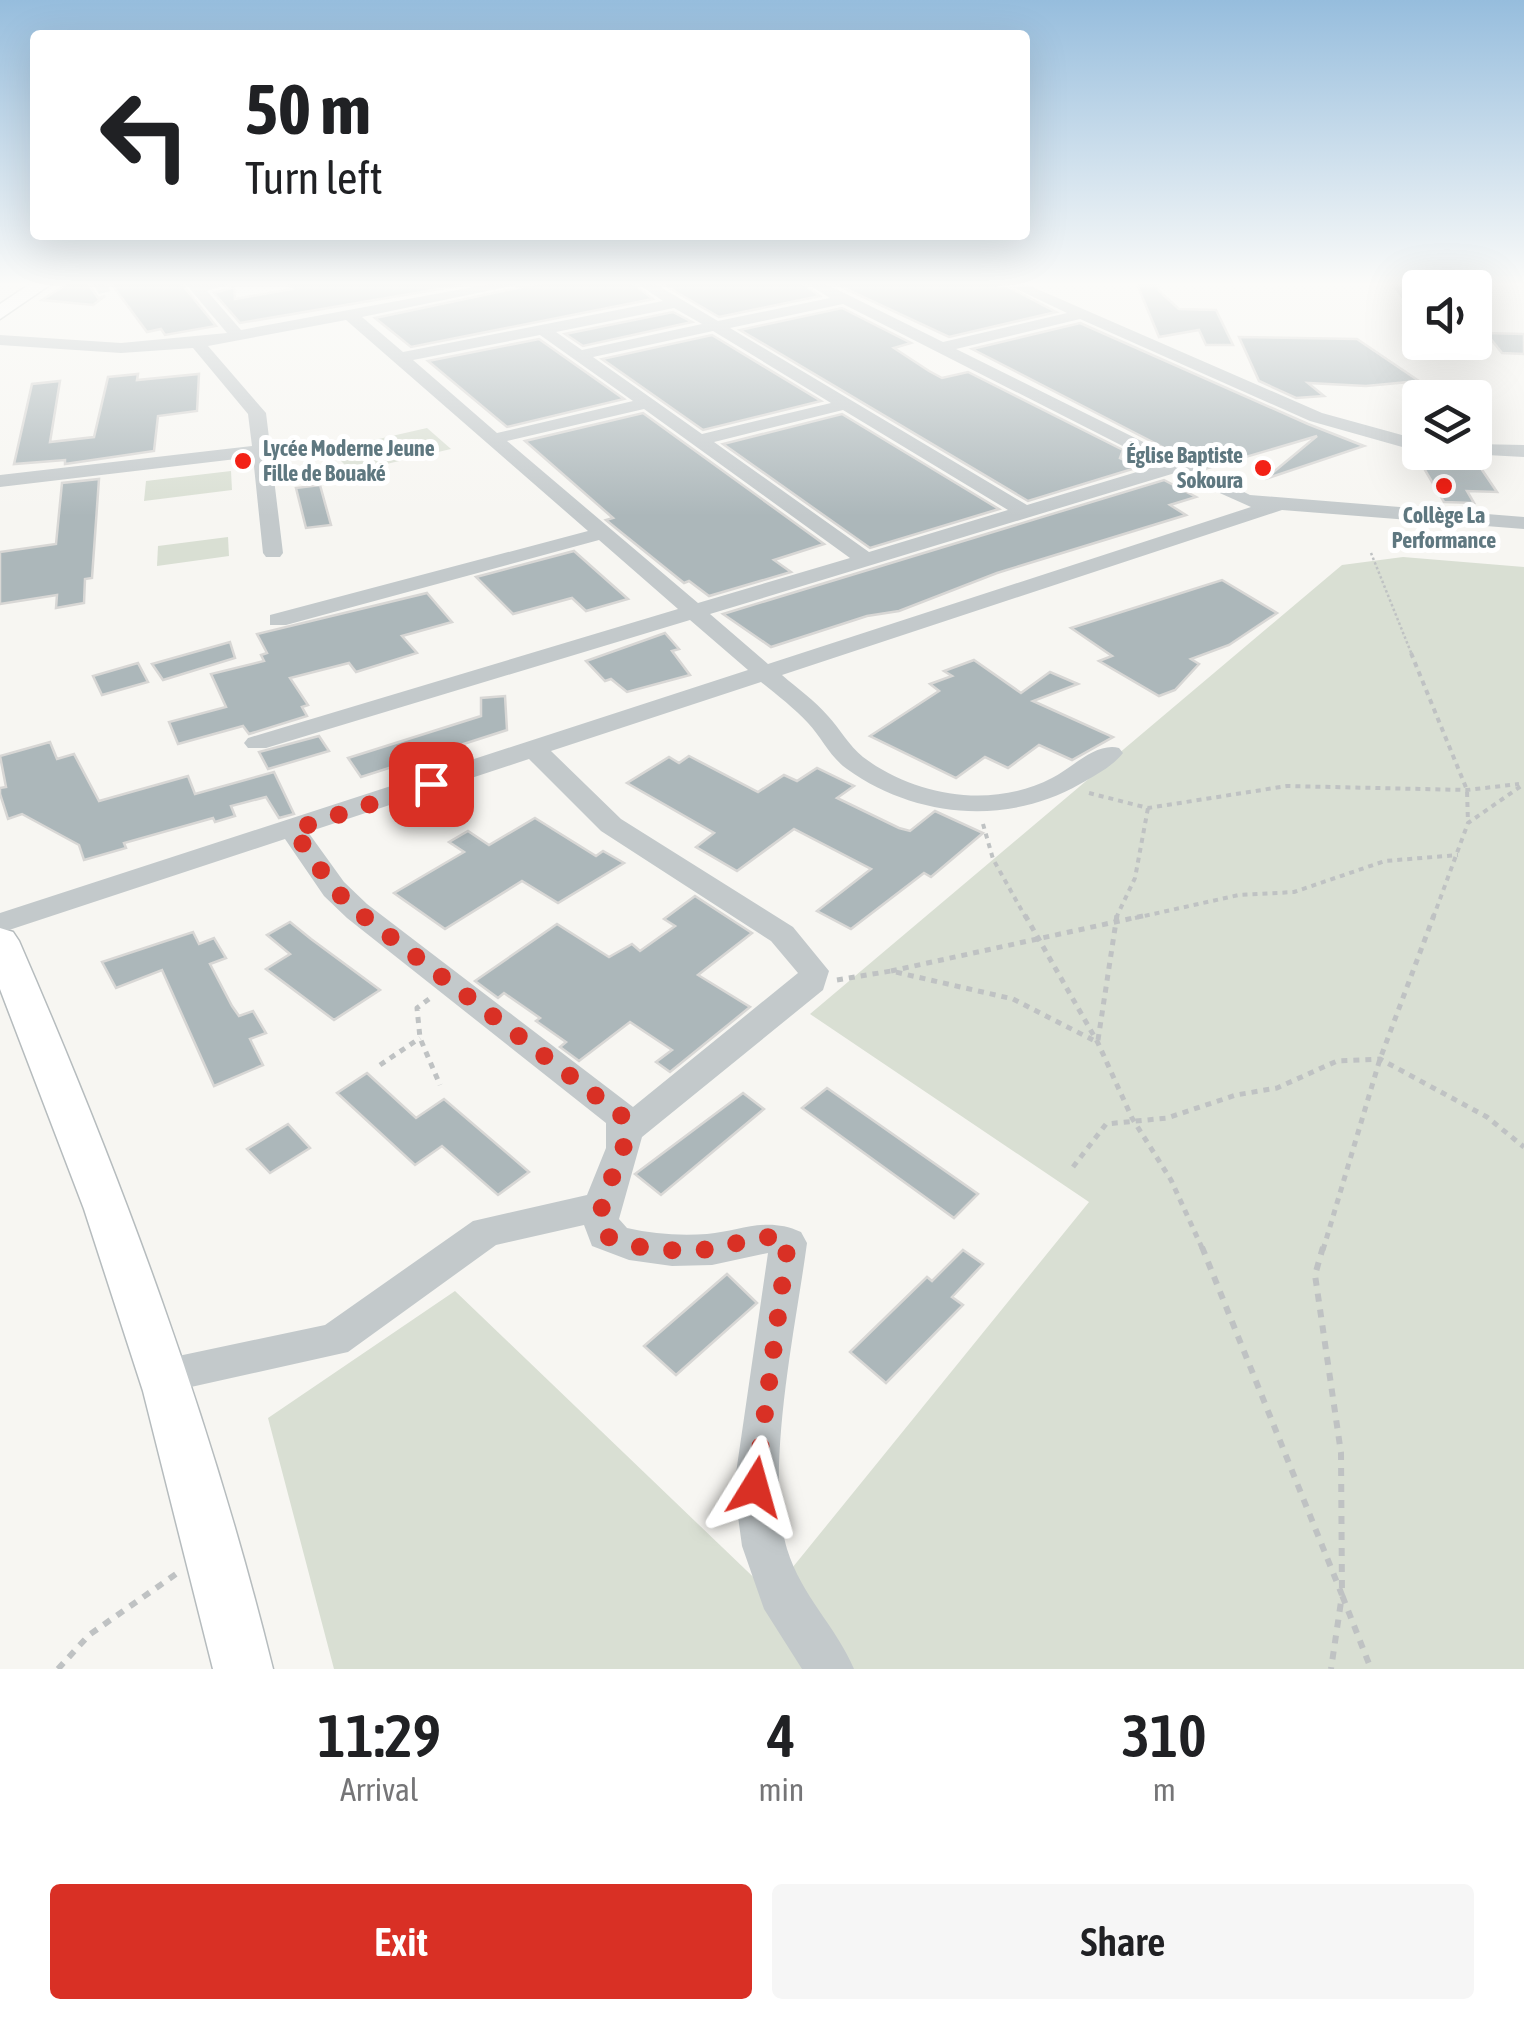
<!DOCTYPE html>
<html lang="en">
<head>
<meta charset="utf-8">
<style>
	:root { --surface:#fff; --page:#f6f6f6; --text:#202124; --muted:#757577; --accent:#d93025 }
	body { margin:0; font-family:"Asap Condensed",sans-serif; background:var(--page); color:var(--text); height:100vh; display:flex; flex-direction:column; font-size:38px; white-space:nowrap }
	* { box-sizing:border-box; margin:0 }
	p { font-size:32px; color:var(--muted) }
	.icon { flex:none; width:55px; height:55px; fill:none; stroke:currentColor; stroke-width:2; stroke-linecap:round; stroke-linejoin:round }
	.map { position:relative; height:1669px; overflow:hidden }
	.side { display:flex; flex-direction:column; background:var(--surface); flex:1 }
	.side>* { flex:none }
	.banner { position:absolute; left:30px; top:30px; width:1000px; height:210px; border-radius:10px; box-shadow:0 10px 40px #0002; background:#fff; color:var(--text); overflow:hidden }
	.tools { position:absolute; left:1402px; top:270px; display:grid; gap:20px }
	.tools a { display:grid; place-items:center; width:90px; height:90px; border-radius:10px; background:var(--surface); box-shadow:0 10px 40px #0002; font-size:50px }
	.pin { position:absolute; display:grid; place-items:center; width:85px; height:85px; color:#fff; margin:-42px; border-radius:20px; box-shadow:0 5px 15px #0006 }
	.me { position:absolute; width:110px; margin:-55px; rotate:8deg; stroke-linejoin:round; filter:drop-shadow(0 0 8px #0008) }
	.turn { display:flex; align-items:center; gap:35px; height:210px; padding:0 50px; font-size:45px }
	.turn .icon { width:130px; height:130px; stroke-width:2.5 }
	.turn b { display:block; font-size:70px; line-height:85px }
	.eta { display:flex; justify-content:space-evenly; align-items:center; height:170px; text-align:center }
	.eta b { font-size:60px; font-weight:600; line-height:70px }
	.primary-button { display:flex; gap:20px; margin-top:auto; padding:20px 50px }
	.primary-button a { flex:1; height:115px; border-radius:10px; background:var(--accent); color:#fff; font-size:40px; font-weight:600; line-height:115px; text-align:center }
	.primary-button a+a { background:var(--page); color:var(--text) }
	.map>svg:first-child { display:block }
	.green { fill:#d9dfd3 }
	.building { fill:#acb7ba; stroke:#d8d7d5; stroke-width:2.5 }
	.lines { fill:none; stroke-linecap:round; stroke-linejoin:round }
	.major-casing { stroke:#b6bcbe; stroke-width:3 }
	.path-far3 { stroke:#bfc2c3; stroke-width:2.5; stroke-dasharray:2.5 2.5; stroke-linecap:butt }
	.path-far2 { stroke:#bfc2c3; stroke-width:4; stroke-dasharray:5 5; stroke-linecap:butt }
	.path-far1 { stroke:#bfc2c3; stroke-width:5; stroke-dasharray:6 6; stroke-linecap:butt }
	.path { stroke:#bfc2c3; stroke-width:6; stroke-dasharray:8 8; stroke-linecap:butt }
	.minor { fill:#c3c9cb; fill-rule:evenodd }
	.major { fill:#fff; fill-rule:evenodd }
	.route { stroke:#d93025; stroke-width:18; stroke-dasharray:0 32.4 }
	.poi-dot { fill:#f32116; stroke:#fff; stroke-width:4 }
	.labels { text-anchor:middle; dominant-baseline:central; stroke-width:10; stroke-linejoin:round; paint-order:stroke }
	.far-poi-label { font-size:22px; font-weight:bold; fill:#5f7880; stroke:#fff; text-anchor:start }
</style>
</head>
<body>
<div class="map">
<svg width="1524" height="1669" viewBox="0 0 1524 1669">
	<rect width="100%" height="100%" fill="#f7f6f2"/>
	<!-- green -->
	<g class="green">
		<polygon points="427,428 451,449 352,472 330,450"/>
		<polygon points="231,471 232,490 144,501 146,481"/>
		<polygon points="228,537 229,556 157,566 158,546"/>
		<polygon points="1403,557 1524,567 1524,1669 334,1669 268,1418 455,1291 771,1594 1089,1202 810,1014 1342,565"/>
	</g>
	<!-- building -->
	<g class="building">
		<polygon points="70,282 87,282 98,298 105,296 93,305 42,300"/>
		<polygon points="110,282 180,282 216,326 165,335 161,329 147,332"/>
		<polygon points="285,282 459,282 463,285 240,323 214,293 234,287 235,299 292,289"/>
		<polygon points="546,282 631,282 653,299 411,347 375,318"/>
		<polygon points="659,282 800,282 820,296 719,317"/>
		<polygon points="831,282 999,282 1056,312 949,337"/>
		<polygon points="1136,282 1158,282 1159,291 1179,309 1216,310 1233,345 1206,345 1199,330 1159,337"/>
		<polygon points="842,308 911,343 894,348 929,371 942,378 968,372 1123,450 1120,458 1139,467 1028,501 740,330"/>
		<polygon points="673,312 692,322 583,346 565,334"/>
		<polygon points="1080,323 1308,424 1364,446 1265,479 1317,436 1205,469 972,349"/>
		<polygon points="1486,333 1524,334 1524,354 1502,353"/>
		<polygon points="712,335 821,401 703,430 602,359"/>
		<polygon points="1239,337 1357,339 1419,381 1366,386 1308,383 1324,396 1296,398 1259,381"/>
		<polygon points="539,339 624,399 507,427 428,361"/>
		<polygon points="138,374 137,380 199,374 197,411 158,416 154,451 65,464 65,460 14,464 32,384 60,381 50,442 94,437 108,377"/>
		<polygon points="643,413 824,544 774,560 791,572 709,596 689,581 684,583 612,525 606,520 613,518 525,441"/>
		<polygon points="842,414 999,509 870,548 723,444"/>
		<polygon points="1423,453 1474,458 1497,492 1467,491 1474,503 1444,502 1416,455"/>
		<polygon points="99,479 92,578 85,579 84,603 56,608 57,595 0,604 0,552 56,544 62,483"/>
		<polygon points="1164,480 1196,497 1170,505 1186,515 997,573 899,611 867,616 771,647 723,614"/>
		<polygon points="320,485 331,525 306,528 296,488"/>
		<polygon points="574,551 628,599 586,611 572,598 513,614 476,577"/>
		<polygon points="1222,580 1277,613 1229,645 1191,659 1199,664 1175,690 1159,696 1099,661 1112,656 1071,628"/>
		<polygon points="427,593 452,622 402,636 417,653 356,672 349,663 290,678 308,705 302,707 307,716 249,734 243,726 178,744 169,722 226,707 211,674 264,661 261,655 267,653 257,634"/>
		<polygon points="665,633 679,649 672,651 690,675 627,692 611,679 605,681 586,661"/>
		<polygon points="230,642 235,658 163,680 152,664"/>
		<polygon points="974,660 1021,693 1050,672 1078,684 1033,701 1113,737 1072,760 1039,745 1008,768 985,757 956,778 870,736 939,691 930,684 952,676 944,671"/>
		<polygon points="138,663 148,682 102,695 93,676"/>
		<polygon points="505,696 507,730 361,777 348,758 481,716 481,698"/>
		<polygon points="319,736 329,751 268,769 259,752"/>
		<polygon points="50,742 57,759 74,754 99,801 188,776 195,794 274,772 294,814 279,818 266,797 231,806 235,816 215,822 213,818 124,843 126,848 84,860 79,845 22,814 8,819 0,794 0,788 6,787 0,756"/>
		<polygon points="689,756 758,792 784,775 797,781 817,768 854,786 837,798 899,828 910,831 935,811 983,833 931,877 924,873 851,929 817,911 871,869 794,829 737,871 696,847 714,833 627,783 669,757 679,763"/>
		<polygon points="535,818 596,856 603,851 624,863 558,903 522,881 445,929 394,893 464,852 449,842 468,831 489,845"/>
		<polygon points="695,896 752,933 698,975 750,1007 670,1072 656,1062 672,1050 630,1022 579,1061 560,1047 566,1042 536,1021 540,1018 504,993 498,998 475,981 557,924 609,957 632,944 640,951 675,926 664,919"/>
		<polygon points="290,922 311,939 380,990 334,1020 266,969 290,954 267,935"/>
		<polygon points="193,932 199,944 214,938 226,958 210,964 232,1006 239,1016 253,1011 266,1033 250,1039 263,1065 214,1086 162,970 116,988 102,962"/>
		<polygon points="367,1073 416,1118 444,1099 529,1172 498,1195 442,1146 415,1165 337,1093"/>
		<polygon points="827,1088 978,1194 954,1218 802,1108"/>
		<polygon points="743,1093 764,1109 661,1195 635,1174"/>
		<polygon points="288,1124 310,1148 270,1173 247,1149"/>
		<polygon points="963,1250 983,1264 952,1297 963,1305 886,1383 850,1352 927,1277 932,1281"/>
		<polygon points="727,1274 757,1303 676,1375 644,1346"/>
	</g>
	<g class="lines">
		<!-- major casing -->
		<g class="major-casing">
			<g id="major">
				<polygon points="33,282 54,282 0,319 0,304"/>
				<path d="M0 928 13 932 19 941C122 1178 211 1418 273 1669H213L143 1391 84 1209 0 989Z"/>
			</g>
		</g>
		<!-- path-far3 -->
		<polyline class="path-far3" points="1371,553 1412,655"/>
		<!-- path-far2 -->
		<g class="path-far2">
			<polyline points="1411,653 1467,790 1468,823"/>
			<polyline points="1089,793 1148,808 1287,786 1467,790 1519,784"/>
			<polyline points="983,824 993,859 1026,918"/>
			<polyline points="1116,918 1135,878 1148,808"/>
			<polyline points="1135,918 1239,895 1294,892 1385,861 1458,855"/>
			<polyline points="1433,918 1468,823 1524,784"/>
		</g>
		<!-- path-far1 -->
		<g class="path-far1">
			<polyline points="1025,915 1098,1043 1132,1118 1171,1180 1203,1250"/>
			<polyline points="891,971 1147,915"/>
			<polyline points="837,980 891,971 1013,999 1093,1040"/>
			<polyline points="429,999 417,1008 420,1038 440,1085"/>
			<polyline points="1098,1040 1117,915"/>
			<polyline points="380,1065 420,1038"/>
			<polyline points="1073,1167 1106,1124 1167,1118 1236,1095 1277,1088 1337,1061 1380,1059 1487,1117 1524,1147"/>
			<polyline points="1323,1250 1380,1059 1434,915"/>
		</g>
		<!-- path -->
		<g class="path">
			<polyline points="1202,1247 1342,1595 1331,1669"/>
			<polyline points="1323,1247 1315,1275 1341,1453 1342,1595 1371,1669"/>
			<polyline points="58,1669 89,1635 176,1574"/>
		</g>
		<!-- minor -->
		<g class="minor">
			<polygon points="91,282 105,282 111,291 99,294"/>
			<path d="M184 282H238L207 291 241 330 500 282H531L362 317 403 352 663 301 635 282H652L718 321 830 298 804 282H822L943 342 1067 313 1002 282H1021L1322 413 1420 440V452L1310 421 1080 319 956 349 1250 495 1524 517V529L1282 510 782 675C797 688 815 701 828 716 840 729 849 746 863 757 916 797 993 809 1052 778 1072 768 1096 742 1119 748L1123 753C1112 767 1094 776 1080 784 1007 826 915 818 847 769 830 757 822 738 808 723 794 708 777 695 761 682L551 751 621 819 793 927 829 971 823 990 642 1137 619 1219 627 1228C653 1234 680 1236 707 1234 742 1231 766 1216 801 1232L807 1243C796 1326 764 1472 787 1549 802 1597 835 1625 854 1669H802L764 1609 742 1546 734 1487 768 1253 712 1265 672 1266 629 1260 592 1246 584 1225 496 1245 348 1352 164 1393 150 1388 144 1375 150 1362 325 1325 473 1221 587 1195 606 1148V1123L347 918 324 896 285 839 0 933V913L748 670 690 620 266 748H248L244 743 248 738 678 609 599 540 286 625H270V615L588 531 346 320 208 346 266 413 283 553 280 557H266L263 553 253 457 0 487V475L252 446 248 414 193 348 121 353 0 345V335L121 343 227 333ZM843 304 1160 465 1027 505 730 328ZM674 308 702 324 582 350 556 332ZM713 331 831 403 702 434 593 357ZM540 335 633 401 497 433 413 360ZM644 409 850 558 698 603 507 441ZM843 410 1008 510 869 552 714 442ZM1175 473 1251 507 768 664 710 614ZM529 759 601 831 771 941 798 973 633 1107 367 904 344 882 308 832Z"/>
			<polygon points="1390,282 1404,282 1415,303 1405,303"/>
			<polygon points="1475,444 1524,445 1524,457 1468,454 1475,452"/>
		</g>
		<!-- major -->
		<use href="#major" class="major"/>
	</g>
	<!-- sky -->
	<linearGradient id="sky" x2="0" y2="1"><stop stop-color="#96bddd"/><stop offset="0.55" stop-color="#fbfbf9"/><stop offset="1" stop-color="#fbfbf9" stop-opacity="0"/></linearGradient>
	<rect width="1524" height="516" fill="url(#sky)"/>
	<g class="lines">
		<!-- route -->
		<path class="route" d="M431 784 293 830 334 889 357 911 622 1116C638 1160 587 1192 605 1235 632 1251 680 1252 712 1249 735 1246 767 1229 788 1242L755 1487"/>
	</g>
	<!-- markers -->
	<g class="poi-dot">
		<circle cx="243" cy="461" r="10"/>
		<circle cx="1263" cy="468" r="10"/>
		<circle cx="1444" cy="486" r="10"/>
	</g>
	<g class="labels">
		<!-- far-poi labels -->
		<g class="far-poi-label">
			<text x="263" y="448">Lycée Moderne Jeune<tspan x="263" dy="25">Fille de Bouaké</tspan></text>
			<text x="1243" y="455" text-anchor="end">Église Baptiste<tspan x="1243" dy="25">Sokoura</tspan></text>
			<text x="1444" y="515" text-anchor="middle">Collège La<tspan x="1444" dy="25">Performance</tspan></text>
		</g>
	</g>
</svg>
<div class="tools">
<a><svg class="icon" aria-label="sound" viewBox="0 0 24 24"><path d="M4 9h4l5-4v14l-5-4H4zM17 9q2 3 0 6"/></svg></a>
<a><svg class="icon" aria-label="layers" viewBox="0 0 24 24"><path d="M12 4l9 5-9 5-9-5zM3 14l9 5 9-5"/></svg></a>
</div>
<div class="pin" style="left:431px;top:784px;background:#d93025"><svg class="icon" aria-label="arrive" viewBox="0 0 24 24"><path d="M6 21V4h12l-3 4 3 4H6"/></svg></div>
<svg class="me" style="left:755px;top:1487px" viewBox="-20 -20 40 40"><path d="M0-17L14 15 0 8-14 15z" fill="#d93025" stroke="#fff" stroke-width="4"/></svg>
<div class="banner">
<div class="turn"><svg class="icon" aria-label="left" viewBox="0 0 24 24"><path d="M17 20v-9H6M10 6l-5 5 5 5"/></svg><div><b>50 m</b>Turn left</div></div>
</div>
</div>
<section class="side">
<div class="eta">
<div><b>11:29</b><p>Arrival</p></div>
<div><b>4</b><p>min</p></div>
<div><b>310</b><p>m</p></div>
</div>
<div class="primary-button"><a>Exit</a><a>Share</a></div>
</section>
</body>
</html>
